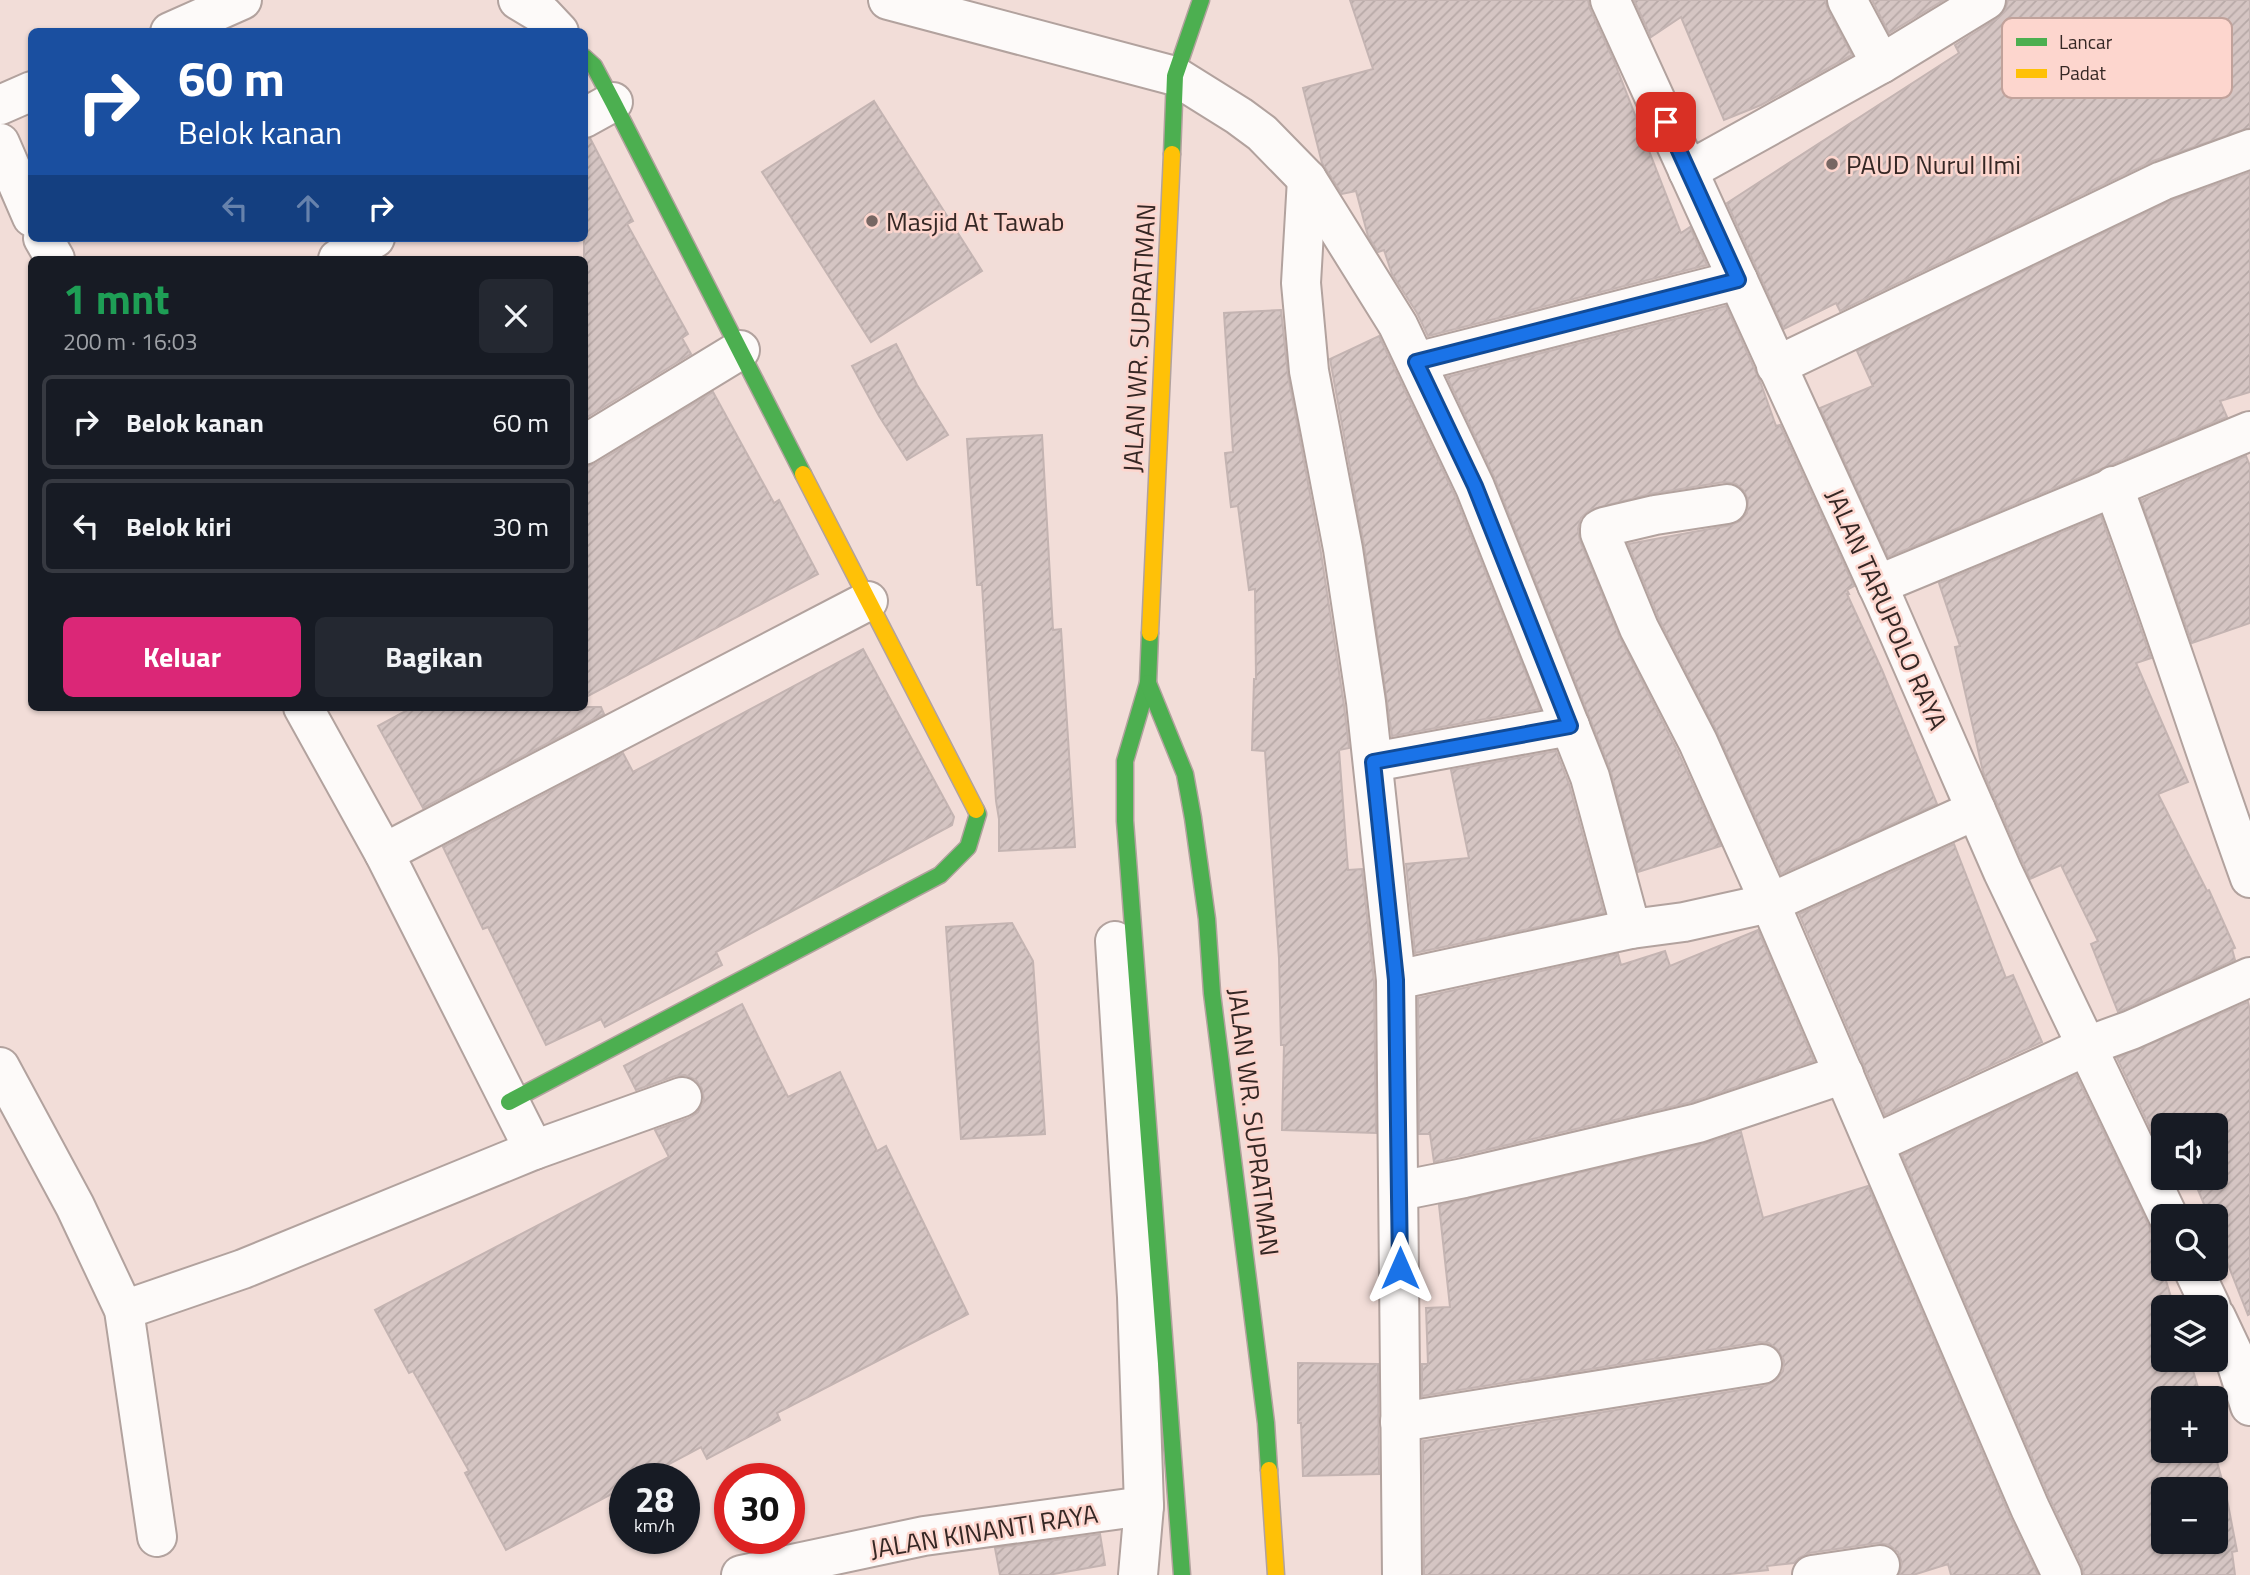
<!DOCTYPE html>
<html lang="id">
<head>
<meta charset="utf-8">
<style>
	:root { --surface:#171b24; --page:#242831; --text:#f1f3f6; --muted:#9ea1a6; --line:#363941; --accent:#db2777 }
	body { margin:0; font-family:"Titillium Web",sans-serif; background:var(--page); color:var(--text); height:100vh; display:flex; flex-direction:column; font-size:26px; white-space:nowrap }
	* { box-sizing:border-box; margin:0 }
	p { font-size:23px; color:var(--muted) }
	.icon { flex:none; width:38px; height:38px; fill:none; stroke:currentColor; stroke-width:2; stroke-linecap:round; stroke-linejoin:round }
	.map { position:relative; flex:1; overflow:hidden }
	.drawer { position:absolute; left:28px; top:256px; width:560px; height:455px; display:flex; flex-direction:column; background:var(--surface); border-radius:10px; box-shadow:0 2px 5px #0004 }
	.drawer>* { flex:none }
	.banner { position:absolute; left:28px; top:28px; width:560px; height:214px; border-radius:10px; box-shadow:0 2px 5px #0004; background:#1a4fa0; color:#fff; overflow:hidden }
	.controls { position:absolute; left:2151px; top:1113px; display:grid; gap:14px }
	.controls a { display:grid; place-items:center; width:77px; height:77px; border-radius:10px; background:var(--surface); box-shadow:0 2px 5px #0004; font-size:35px }
	.speed { position:absolute; left:609px; top:1463px; display:flex; gap:14px; font-size:35px; font-weight:700; text-align:center }
	.speed>* { display:grid; place-content:center; width:91px; height:91px; border-radius:50%; background:var(--surface); box-shadow:0 2px 5px #0004; line-height:1 }
	.speed small { font-size:18px; font-weight:400 }
	.speed .limit { border:10px solid #d22; background:#fff; color:#111 }
	.pin { position:absolute; display:grid; place-items:center; width:60px; height:60px; color:#fff; margin:-30px; border-radius:14px; box-shadow:0 4px 10px #0006 }
	.me { position:absolute; width:77px; margin:-38px; rotate:0deg; stroke-linejoin:round; filter:drop-shadow(0 0 5px #0008) }
	.turn { display:flex; align-items:center; gap:24px; height:147px; padding:0 35px; font-size:32px }
	.turn .icon { width:91px; height:91px; stroke-width:2.5 }
	.turn b { display:block; font-size:49px; line-height:60px }
	.lanes { display:flex; align-items:center; height:66px; padding:0 35px; background:#0003; justify-content:center; gap:35px; direction:ltr }
	.lanes .off { opacity:.35 }
	.round { display:grid; place-items:center; flex:none; width:74px; height:74px; border-radius:10px; background:var(--page) }
	.headline { display:flex; align-items:center; justify-content:space-between; height:119px; padding:0 35px }
	h1 { font-size:42px; font-weight:700; line-height:52px; color:#1e9e55 }
	.primary-button { display:flex; gap:14px; margin-top:auto; padding:14px 35px }
	.primary-button a { flex:1; height:80px; border-radius:10px; background:var(--accent); color:#fff; font-size:28px; font-weight:700; line-height:80px; text-align:center }
	.primary-button a+a { background:var(--page); color:var(--text) }
	ul { padding:0; list-style:none }
	li { display:flex; align-items:center; gap:21px; height:94px; margin:0 14px 10px; padding:0 21px; border:4px solid var(--line); border-radius:10px }
	li div { flex:1 }
	li b { display:block; font-size:26px }
	li em { font-style:normal }
	.map>svg:first-child { display:block }
	.building { fill:url(#building-hatch); stroke:#c4b4b2; stroke-width:2; fill-rule:evenodd }
	.lines { fill:none; stroke-linecap:round; stroke-linejoin:round }
	.street-casing { stroke:#b2a29e; stroke-width:42 }
	.fast-casing { stroke:#b2a29e; stroke-width:19 }
	.slow-casing { stroke:#b2a29e; stroke-width:19 }
	.street { stroke:#fdfaf9; stroke-width:38 }
	.fast { stroke:#4caf50; stroke-width:16 }
	.slow { stroke:#ffc107; stroke-width:16 }
	.route-casing { stroke:#114b97; stroke-width:18 }
	.route { stroke:#1a73e8; stroke-width:12 }
	.poi-dot { fill:#776763; stroke:#fdd6ce; stroke-width:2.5 }
	.labels { text-anchor:middle; dominant-baseline:central; stroke-width:5; stroke-linejoin:round; paint-order:stroke }
	.poi-label { font-size:26px; fill:#352724; stroke:#fdd6ce; text-anchor:start }
	.street-label { font-size:26px; fill:#352724; stroke:#fdd6ce }
	.key { fill:#fdd6ce; stroke:#c1a29b; stroke-width:2 }
	.key-label { font-size:19px; fill:#352724 }
</style>
</head>
<body>
<div class="map">
<svg width="2250" height="1575" viewBox="0 0 2250 1575">
	<defs>
		<pattern id="building-hatch" width="6" height="6" patternUnits="userSpaceOnUse" patternTransform="scale(1.75)"><rect width="6" height="6" fill="#d5c5c3"/><path d="M-1 1l2-2M0 6l6-6M5 7l2-2" fill="none" stroke="#b7a9a7"/></pattern>
	</defs>
	<rect width="100%" height="100%" fill="#f2ddd8"/>
	<!-- building -->
	<g class="building">
		<polygon points="1350,0 1588,0 1590,9 1614,61 1681,233 1690,227 1707,265 1428,336 1417,313 1392,274 1384,250 1378,252 1368,236 1356,191 1342,194 1322,163 1303,88 1373,69"/>
		<polygon points="1634,0 1825,0 1828,10 1852,55 1761,105 1724,120 1681,17 1651,37"/>
		<polygon points="1872,0 1944,0 1889,33"/>
		<polygon points="2008,0 2250,0 2250,128 2153,161 1840,311 1836,303 1784,329 1727,203 1959,53 1955,45 1998,18 2005,10"/>
		<polygon points="874,101 982,271 871,342 762,172"/>
		<polygon points="590,138 633,221 627,224 688,334 682,338 691,354 584,419 584,140"/>
		<polygon points="2250,172 2250,392 2220,401 2227,417 1888,557 1820,408 1873,386 1857,351 2170,201"/>
		<polygon points="1726,306 1760,381 1776,426 1780,425 1854,586 1847,590 1849,594 1847,594 1882,670 1937,804 1781,874 1717,732 1659,619 1628,544 1731,525 1740,521 1747,513 1748,500 1744,491 1736,484 1724,482 1650,494 1590,510 1581,518 1578,529 1580,541 1619,636 1678,752 1721,846 1638,872 1610,769 1495,479 1447,377"/>
		<polygon points="1281,310 1288,375 1321,553 1344,705 1349,748 1339,750 1348,870 1362,869 1374,981 1376,1133 1282,1130 1284,1045 1281,1045 1279,958 1265,751 1252,750 1254,679 1256,679 1255,589 1249,590 1238,506 1231,507 1225,453 1233,452 1224,313"/>
		<polygon points="1379,336 1455,496 1540,709 1392,736 1364,545 1330,359"/>
		<polygon points="896,344 917,385 948,435 907,460 879,416 852,366"/>
		<polygon points="713,392 774,503 779,500 818,574 584,698 584,467 595,464"/>
		<polygon points="1042,435 1053,630 1061,629 1075,847 999,851 999,819 996,801 982,585 977,585 967,439"/>
		<polygon points="2246,456 2250,466 2250,623 2192,643 2141,500"/>
		<polygon points="2101,516 2151,658 2136,663 2188,782 2158,794 2207,891 2209,890 2235,948 2232,949 2235,960 2118,1012 2091,944 2098,941 2061,865 2030,879 1983,772 1955,647 1960,646 1939,583"/>
		<polygon points="863,649 954,817 952,825 716,952 722,965 605,1027 601,1019 546,1045 488,927 483,929 443,847 623,753 633,772"/>
		<polygon points="413,707 601,707 604,714 423,808 378,726"/>
		<polygon points="1556,751 1569,784 1604,913 1415,953 1406,864 1469,858 1451,770"/>
		<polygon points="1954,844 2006,978 2013,975 2042,1042 1885,1115 1799,914"/>
		<polygon points="1012,923 1033,961 1045,1134 961,1139 946,927"/>
		<polygon points="1758,930 1814,1061 1692,1102 1434,1162 1430,1134 1419,1134 1418,998 1618,954 1621,965 1665,951 1670,966"/>
		<polygon points="2248,1002 2250,1010 2250,1314 2248,1315 2216,1234 2216,1216 2209,1216 2193,1178 2216,1178 2216,1125 2163,1125 2163,1155 2117,1058"/>
		<polygon points="742,1004 788,1097 840,1072 877,1151 886,1146 968,1314 777,1413 780,1420 707,1459 701,1447 641,1479 625,1479 625,1487 506,1550 465,1473 469,1471 413,1371 409,1373 375,1310 669,1157 655,1130 689,1118 698,1112 704,1100 702,1089 696,1080 685,1075 675,1076 636,1090 624,1066"/>
		<path d="M2076 1075 2150 1228 2174 1307H2163V1360H2190L2201 1398H2163V1451H2214L2226 1494 2237 1551 2232 1552 2235 1575H2084L2082 1566 2050 1499 1902 1155ZM2163 1489H2216V1542H2163Z"/>
		<polygon points="1741,1132 1763,1218 1868,1186 2010,1517 2038,1575 1951,1575 1948,1564 1913,1575 1899,1575 1902,1563 1898,1552 1889,1545 1878,1543 1809,1553 1799,1558 1794,1563 1767,1566 1768,1570 1720,1575 1424,1575 1423,1441 1765,1386 1776,1380 1783,1371 1784,1361 1778,1350 1769,1343 1759,1342 1422,1396 1422,1364 1428,1364 1426,1308 1450,1307 1439,1205 1703,1144"/>
		<polygon points="1298,1363 1378,1364 1379,1474 1303,1476 1301,1423 1298,1423"/>
		<polygon points="1100,1534 1105,1565 1048,1575 1000,1575 995,1548"/>
	</g>
	<g class="lines">
		<!-- street casing -->
		<g class="street-casing">
			<g id="street">
				<polyline points="518,0 543,15 559,32"/>
				<polyline points="888,0 1175,76 1239,116 1262,133 1307,179 1398,325 1475,487 1590,777 1631,929"/>
				<polyline points="1610,0 1886,604 2003,872 2168,1216"/>
				<polyline points="1847,0 1881,64"/>
				<polyline points="170,32 242,0"/>
				<polyline points="0,105 32,91"/>
				<polyline points="584,118 613,102"/>
				<polyline points="0,143 32,217"/>
				<polyline points="1688,171 1881,64 1986,0"/>
				<polyline points="1307,179 1301,283 1309,371 1343,549 1366,702 1396,980 1402,1575"/>
				<polyline points="43,238 55,259"/>
				<polyline points="338,259 375,238"/>
				<polyline points="1416,362 1738,280"/>
				<polyline points="1776,366 2162,181 2250,149"/>
				<polyline points="584,445 740,350"/>
				<path d="M2113 486C2162 616 2203 748 2250 878"/>
				<polyline points="1727,504 1655,515 1604,527 1600,529 1600,533 1639,628 1698,742 1770,903 2030,1508 2062,1575"/>
				<polyline points="1877,585 2250,431"/>
				<polyline points="1373,762 1570,726"/>
				<polyline points="384,853 868,601"/>
				<polyline points="1115,941 1137,1297 1144,1506 1138,1575"/>
				<polyline points="1396,980 1631,929 1684,922 1770,903 1976,810"/>
				<polyline points="0,1067 75,1206 124,1310 157,1537"/>
				<polyline points="1874,1144 2087,1046 2131,1030 2250,977"/>
				<polyline points="534,1150 682,1097"/>
				<polyline points="1399,1191 1464,1178 1698,1123 1844,1074"/>
				<polyline points="2193,1269 2211,1307"/>
				<polyline points="124,1310 243,1269 534,1150 384,853 303,707"/>
				<polyline points="2216,1317 2233,1353 2250,1406"/>
				<polyline points="1400,1422 1762,1364"/>
				<polyline points="741,1575 924,1536 1144,1506"/>
				<polyline points="1812,1575 1880,1565"/>
			</g>
		</g>
		<!-- fast casing -->
		<g class="fast-casing">
			<g id="fast">
				<polyline points="584,57 594,66 613,102 803,474"/>
				<polyline points="1172,154 1175,76 1201,0"/>
				<polyline points="1150,633 1148,683 1125,761 1125,821 1182,1575"/>
				<polyline points="1148,683 1185,774 1193,818 1207,919 1212,993 1266,1423 1269,1470"/>
				<polyline points="509,1102 940,875 968,847 978,814 976,810"/>
			</g>
		</g>
		<!-- slow casing -->
		<g class="slow-casing">
			<g id="slow">
				<polyline points="803,474 976,810"/>
				<polyline points="1150,633 1172,154"/>
				<polyline points="1269,1470 1276,1575"/>
			</g>
		</g>
		<!-- street -->
		<use href="#street" class="street"/>
		<!-- fast -->
		<use href="#fast" class="fast"/>
		<!-- slow -->
		<use href="#slow" class="slow"/>
	</g>
	<g class="lines">
		<!-- route casing -->
		<g class="route-casing">
			<polyline id="route" points="1400,1268 1396,980 1373,762 1570,726 1475,486 1416,362 1738,280 1666,122"/>
		</g>
		<!-- route -->
		<use href="#route" class="route"/>
	</g>
	<!-- markers -->
	<g class="poi-dot">
		<circle cx="1832" cy="164" r="7"/>
		<circle cx="872" cy="221" r="7"/>
	</g>
	<g class="labels">
		<!-- poi labels -->
		<g class="poi-label">
			<text x="1846" y="164">PAUD Nurul Ilmi</text>
			<text x="886" y="221">Masjid At Tawab</text>
		</g>
		<!-- street labels -->
		<g class="street-label">
			<text transform="translate(1139 338) rotate(-87)">JALAN WR. SUPRATMAN</text>
			<text transform="translate(1887 609) rotate(66)">JALAN TARUPOLO RAYA</text>
			<text transform="translate(1254 1122) rotate(83)">JALAN WR. SUPRATMAN</text>
			<text transform="translate(984 1531) rotate(-9)">JALAN KINANTI RAYA</text>
		</g>
	</g>
	<!-- legend -->
	<rect x="2002" y="18" width="230" height="80" rx="10" class="key"/>
	<rect x="2016" y="38" width="31" height="8" fill="#4caf50"/>
	<rect x="2016" y="69" width="31" height="9" fill="#ffc107"/>
	<g class="key-label">
		<text x="2059" y="49">Lancar</text>
		<text x="2059" y="80">Padat</text>
	</g>
</svg>
<div class="controls">
<a><svg class="icon" aria-label="sound" viewBox="0 0 24 24"><path d="M4 9h4l5-4v14l-5-4H4zM17 9q2 3 0 6"/></svg></a>
<a><svg class="icon" aria-label="search" viewBox="0 0 24 24"><circle cx="10" cy="10" r="6"/><path d="M15 15l6 6"/></svg></a>
<a><svg class="icon" aria-label="layers" viewBox="0 0 24 24"><path d="M12 4l9 5-9 5-9-5zM3 14l9 5 9-5"/></svg></a>
<a>+</a>
<a>−</a>
</div>
<div class="speed"><div>28<small>km/h</small></div><div class="limit">30</div></div>
<div class="pin" style="left:1666px;top:122px;background:#d93025"><svg class="icon" aria-label="arrive" viewBox="0 0 24 24"><path d="M6 21V4h12l-3 4 3 4H6"/></svg></div>
<svg class="me" style="left:1400px;top:1268px" viewBox="-20 -20 40 40"><path d="M0-17L14 15 0 8-14 15z" fill="#1a73e8" stroke="#fff" stroke-width="4"/></svg>
<div class="banner">
<div class="turn"><svg class="icon" aria-label="right" viewBox="0 0 24 24"><path d="M7 20v-9h11M14 6l5 5-5 5"/></svg><div><b>60 m</b>Belok kanan</div></div>
<div class="lanes"><svg class="icon off" aria-label="left" viewBox="0 0 24 24"><path d="M17 20v-9H6M10 6l-5 5 5 5"/></svg><svg class="icon off" aria-label="ahead" viewBox="0 0 24 24"><path d="M12 20V5M6 11l6-6 6 6"/></svg><svg class="icon" aria-label="right" viewBox="0 0 24 24"><path d="M7 20v-9h11M14 6l5 5-5 5"/></svg></div>
</div>
<section class="drawer">
<div class="headline"><div><h1>1 mnt</h1><p>200 m · 16:03</p></div><a class="round"><svg class="icon" aria-label="close" viewBox="0 0 24 24"><path d="M6 6l12 12M18 6L6 18"/></svg></a></div>
<ul>
<li><svg class="icon" aria-label="right" viewBox="0 0 24 24"><path d="M7 20v-9h11M14 6l5 5-5 5"/></svg><div><b>Belok kanan</b></div><em>60 m</em></li>
<li><svg class="icon" aria-label="left" viewBox="0 0 24 24"><path d="M17 20v-9H6M10 6l-5 5 5 5"/></svg><div><b>Belok kiri</b></div><em>30 m</em></li>
</ul>
<div class="primary-button"><a>Keluar</a><a>Bagikan</a></div>
</section>
</div>
</body>
</html>
